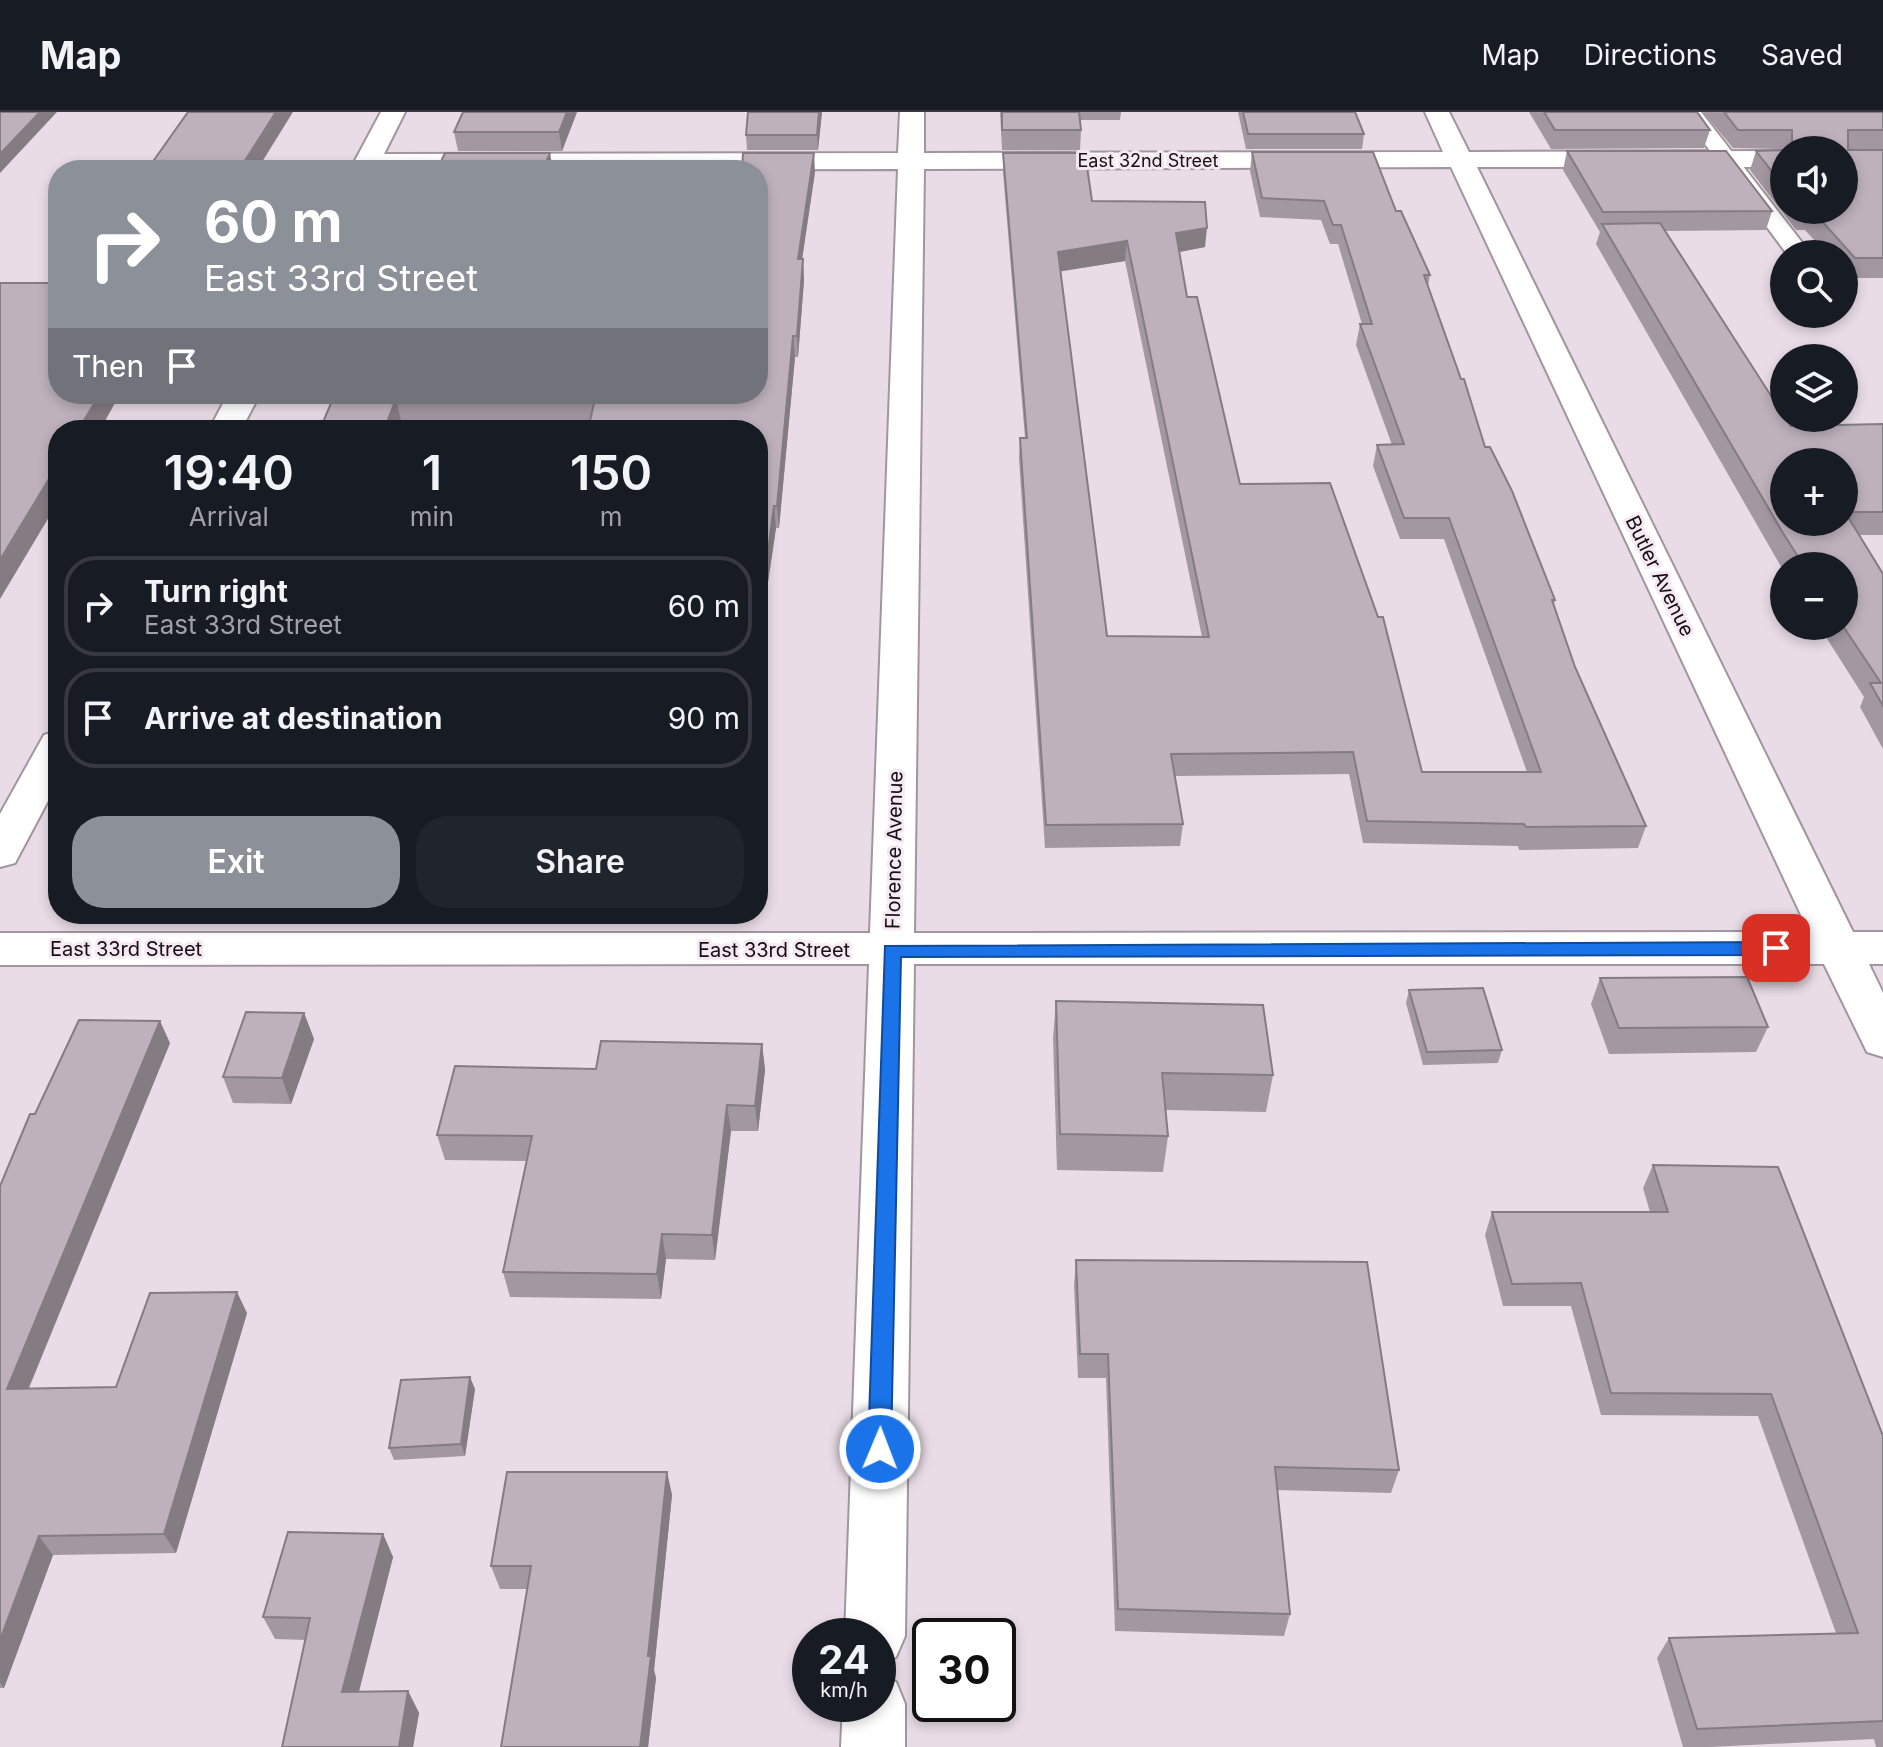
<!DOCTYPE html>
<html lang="en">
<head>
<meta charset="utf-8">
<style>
	:root { --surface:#171b24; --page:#20242c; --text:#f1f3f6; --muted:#9ea1a6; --line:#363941; --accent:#8c9099 }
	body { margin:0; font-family:Inter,sans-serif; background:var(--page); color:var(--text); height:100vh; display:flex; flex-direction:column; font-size:30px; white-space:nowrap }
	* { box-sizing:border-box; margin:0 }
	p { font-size:26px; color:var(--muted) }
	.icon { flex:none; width:44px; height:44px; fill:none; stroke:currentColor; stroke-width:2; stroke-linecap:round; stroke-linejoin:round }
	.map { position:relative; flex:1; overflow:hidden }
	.details { position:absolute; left:48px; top:308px; width:720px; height:504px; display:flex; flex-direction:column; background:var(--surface); border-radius:32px; box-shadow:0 4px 12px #0003 }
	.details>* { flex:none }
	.banner { position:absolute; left:48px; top:48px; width:720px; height:244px; border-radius:32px; box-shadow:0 4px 12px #0003; background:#8c9099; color:#fff; overflow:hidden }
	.controls { position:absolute; left:1770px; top:24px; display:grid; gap:16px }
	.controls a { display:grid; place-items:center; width:88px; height:88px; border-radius:50%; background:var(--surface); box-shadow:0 4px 12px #0003; font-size:40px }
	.speed { position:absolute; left:792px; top:1506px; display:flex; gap:16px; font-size:40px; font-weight:700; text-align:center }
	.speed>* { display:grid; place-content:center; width:104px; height:104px; border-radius:50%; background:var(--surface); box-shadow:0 4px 12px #0003; line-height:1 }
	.speed small { font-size:20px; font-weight:400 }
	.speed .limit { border:4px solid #111; border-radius:12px; background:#fff; color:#111 }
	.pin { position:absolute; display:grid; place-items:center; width:68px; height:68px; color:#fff; margin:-34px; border-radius:16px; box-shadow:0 4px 12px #0006 }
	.me { position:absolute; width:88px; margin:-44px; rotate:1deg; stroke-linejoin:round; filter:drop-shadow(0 0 6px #0008) }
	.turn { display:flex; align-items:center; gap:28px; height:168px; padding:0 24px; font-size:36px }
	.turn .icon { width:104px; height:104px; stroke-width:2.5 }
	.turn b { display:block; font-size:56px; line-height:68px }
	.then { display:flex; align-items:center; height:76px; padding:0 24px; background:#0003; gap:16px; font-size:30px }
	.eta { display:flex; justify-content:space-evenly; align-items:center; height:136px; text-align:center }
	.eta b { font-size:48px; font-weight:600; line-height:56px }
	.button { display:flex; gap:16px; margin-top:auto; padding:16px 24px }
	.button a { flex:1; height:92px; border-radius:32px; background:var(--accent); color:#fff; font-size:32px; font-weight:600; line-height:92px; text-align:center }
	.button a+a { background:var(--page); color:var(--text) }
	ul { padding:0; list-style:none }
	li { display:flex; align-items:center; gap:24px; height:100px; margin:0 16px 12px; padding:0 8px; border:4px solid var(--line); border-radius:32px }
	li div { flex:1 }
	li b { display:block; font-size:30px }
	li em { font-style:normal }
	header { display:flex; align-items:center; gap:48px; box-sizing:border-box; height:112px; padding:0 40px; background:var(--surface); border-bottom:2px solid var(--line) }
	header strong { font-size:38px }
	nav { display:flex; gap:44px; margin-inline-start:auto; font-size:28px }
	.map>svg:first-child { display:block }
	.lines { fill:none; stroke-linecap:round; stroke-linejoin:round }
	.service-casing { stroke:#a1959e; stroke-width:4 }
	.minor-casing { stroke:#a1959e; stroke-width:4 }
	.service { fill:#fff; fill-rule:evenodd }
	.minor { fill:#fff; fill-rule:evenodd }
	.wall { fill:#a398a1; fill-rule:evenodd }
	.shaded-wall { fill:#857c83 }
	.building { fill:#beb1bb; stroke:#857c83; stroke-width:2; fill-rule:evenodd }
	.route { fill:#1a73e8; stroke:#114b97; stroke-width:2 }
	.labels { text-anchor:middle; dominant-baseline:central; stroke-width:6; stroke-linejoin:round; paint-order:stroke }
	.far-street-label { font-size:18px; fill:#141013; stroke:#f7e9f3 }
	.street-label { font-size:20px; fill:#141013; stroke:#f7e9f3 }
</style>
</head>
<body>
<header>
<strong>Map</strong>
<nav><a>Map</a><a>Directions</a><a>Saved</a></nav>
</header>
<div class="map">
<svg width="1883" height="1635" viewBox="0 0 1883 1635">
	<rect width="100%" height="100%" fill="#e9dce6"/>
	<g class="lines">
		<!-- service casing -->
		<g class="service-casing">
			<polygon id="service" points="1681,0 1701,0 1811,142 1787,142"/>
		</g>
		<!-- minor casing -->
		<g class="minor-casing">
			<g id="minor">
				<path d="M381 0H405L384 42 898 41 900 0H924V41L1443 40 1425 0H1449L1469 40 1784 39V55H1477L1853 820H1883V852H1869L1883 881V945L1867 940 1824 852H914L905 1524 896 1545 878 1552V1524H845L869 852 0 853V821H870L898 57 350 58ZM1451 55 1809 820 914 821 924 57Z"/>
				<polygon points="228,282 260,282 241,318 209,318"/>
				<polygon points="58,619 58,670 15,751 0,755 0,702 44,623"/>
				<polygon points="878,1563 896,1570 905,1592 905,1635 841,1635 843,1592 878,1592"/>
			</g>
		</g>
		<!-- service -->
		<use href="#service" class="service"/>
		<!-- minor -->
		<use href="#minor" class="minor"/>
	</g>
	<!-- wall -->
	<g class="wall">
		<polygon points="463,0 577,0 562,39 458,39 454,20"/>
		<polygon points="822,0 818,38 747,38 746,23"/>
		<polygon points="1000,0 1121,0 1120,8 1080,8 1081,18 1080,38 1002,38"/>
		<polygon points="1238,0 1355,0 1364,22 1362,37 1246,37"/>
		<polygon points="1529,0 1697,0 1710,18 1704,36 1551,37"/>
		<polygon points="1703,0 1883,0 1883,37 1848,37 1848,38 1883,38 1883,166 1848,166 1844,161 1844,142 1827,142 1805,118 1796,118 1750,58 1756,39 1784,38 1784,98 1844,98 1786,37 1733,36"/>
		<polygon points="1567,39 1772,99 1766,118 1665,119 1791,314 1883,312 1883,423 1859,423 1883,462 1883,637 1860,595 1864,585 1819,514 1844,514 1844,454 1784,454 1784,460 1596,132 1600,120 1563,58"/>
		<path d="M1252 40 1396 99 1430 163 1428 174 1485 335 1555 488 1554 492 1575 555 1646 714 1638 736 1519 738 1518 734 1363 731 1349 662 1175 664 1183 712 1180 734 1045 736 1019 347 1020 326H1025L1003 60V41L1092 89 1205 135 1179 140 1187 185 1240 372 1422 660H1527L1444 427H1400L1373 354 1377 333H1392L1356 233 1360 212H1362L1338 132H1330L1321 108 1260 105 1250 59ZM1125 149 1202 525 1107 524 1060 159Z"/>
		<polygon points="815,60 802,147 803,147 804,168 798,245 795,245 779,416 776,416 768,470 758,470 758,318 589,318 590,309 401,309 397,318 316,318 320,317 335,282 758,282"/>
		<polygon points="1600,866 1768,915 1756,940 1609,942 1591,892"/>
		<polygon points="1409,878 1502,938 1498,951 1423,953 1406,891"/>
		<polygon points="1056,889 1273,963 1266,1000 1166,998 1168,1024 1163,1060 1057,1058 1053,926"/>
		<polygon points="304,901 314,927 291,992 233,991 223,965"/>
		<polygon points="170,931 29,1276 116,1275 247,1201 176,1441 53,1443 4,1576 0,1576 0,1074 35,1002"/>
		<polygon points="762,932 765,958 758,1019 731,1019 715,1148 666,1147 661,1187 510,1185 503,1160 527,1049 445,1048 437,1023 596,957"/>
		<polygon points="1653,1053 1883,1324 1883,1635 1876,1635 1874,1627 1710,1635 1683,1635 1657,1546 1669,1526 1836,1521 1758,1304 1601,1303 1571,1194 1503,1194 1485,1123 1492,1100 1650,1100 1643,1076"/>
		<polygon points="1076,1148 1399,1358 1391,1381 1277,1378 1290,1502 1284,1524 1115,1519 1106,1266 1078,1266 1074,1173"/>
		<polygon points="475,1277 465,1344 394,1348 389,1336"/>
		<polygon points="667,1360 672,1383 654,1558 656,1566 648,1635 501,1635 527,1477 500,1477 491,1454"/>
		<polygon points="383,1422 393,1445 359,1580 408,1579 419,1601 413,1635 282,1635 306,1528 275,1527 263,1505"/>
	</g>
	<!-- shaded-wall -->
	<g class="shaded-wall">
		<polygon points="40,0 57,0 0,61 0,42"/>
		<polygon points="276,0 293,0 257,58 239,58"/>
		<polygon points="567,0 577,0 562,39 559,20"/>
		<polygon points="819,0 822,0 818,38 817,23"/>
		<polygon points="550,41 553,58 543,58"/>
		<polygon points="814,41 815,60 799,168 798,147"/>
		<polygon points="1207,116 1205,135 1174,141 1176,121"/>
		<polygon points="1127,129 1125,149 1057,160 1058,140"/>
		<polygon points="803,147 804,168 798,245 797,224"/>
		<polygon points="793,224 795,245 779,416 777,394"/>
		<polygon points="100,282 120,282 100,318 78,318"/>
		<polygon points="396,287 401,309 397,318 384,318"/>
		<polygon points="58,352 58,390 0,487 0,448"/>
		<polygon points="774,394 776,416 768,470 767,448"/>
		<polygon points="760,536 762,561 758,598 758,553"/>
		<polygon points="304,901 314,927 291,992 282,966"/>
		<polygon points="160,909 170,931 20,1297 7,1277"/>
		<polygon points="762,932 765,958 758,1019 755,994"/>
		<polygon points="727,993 731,1019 715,1148 712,1123"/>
		<polygon points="662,1122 666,1147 661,1187 657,1162"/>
		<polygon points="237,1180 247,1201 176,1441 164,1422"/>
		<polygon points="470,1265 475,1277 465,1344 461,1332"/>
		<polygon points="667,1360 672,1383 654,1558 656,1566 648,1635 640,1635 648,1544"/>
		<polygon points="383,1422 393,1445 353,1602 342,1580"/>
		<polygon points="39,1424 53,1443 4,1576 0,1571 0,1528"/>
		<polygon points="408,1579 419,1601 413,1635 399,1635"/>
	</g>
	<!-- building -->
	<g class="building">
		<polygon points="0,0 40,0 0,42"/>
		<polygon points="188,0 276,0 239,58 147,58"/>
		<polygon points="463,0 567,0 559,20 454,20"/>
		<polygon points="748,0 819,0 817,23 746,23"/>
		<polygon points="1002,0 1079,0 1081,18 1002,18"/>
		<polygon points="1243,0 1355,0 1364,22 1248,22"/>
		<polygon points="1544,0 1697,0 1710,18 1555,18"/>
		<polygon points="1724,0 1883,0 1883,18 1848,18 1848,38 1883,38 1883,146 1855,146 1812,98 1802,98 1844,98 1844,38 1792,38 1792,18 1738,18"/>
		<polygon points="1784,38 1784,75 1756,39"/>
		<polygon points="1567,39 1726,39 1772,99 1603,100"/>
		<path d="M1252 40H1373L1396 99H1401L1430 163H1424L1461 267H1464L1485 335H1490L1512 379 1555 488H1552L1575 555 1646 714 1526 715 1524 712 1367 709 1353 640 1171 642 1183 712 1046 713 1020 326H1027L1003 41H1085L1092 89 1205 90 1207 116 1176 121 1187 185H1197L1240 372 1330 371 1378 505H1383L1422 660H1541L1449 406H1404L1377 333 1404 332 1360 212H1372L1341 113H1333L1324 89 1262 86ZM1127 129 1209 525 1107 524 1058 140Z"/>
		<polygon points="445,41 550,41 543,58 437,58"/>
		<polygon points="743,41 814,41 798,147 803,147 797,224 793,224 777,394 774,394 767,448 758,448 758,318 597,318 598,313 589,313 595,287 396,287 384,318 316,318 320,317 335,282 758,282 758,58 742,58"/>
		<path d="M1660 111 1784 304V306H1786L1791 314 1883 312V400H1845L1883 462V594L1870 571H1881L1843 514 1844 454H1804L1783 421 1602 112ZM1784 350H1844V410H1784Z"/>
		<polygon points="0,171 58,171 58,282 100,282 78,318 58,318 58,352 0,448"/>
		<polygon points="1747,865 1768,915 1619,916 1600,866"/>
		<polygon points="1483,876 1502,938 1427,940 1409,878"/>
		<polygon points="1056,889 1263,893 1273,963 1162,961 1168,1024 1060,1022"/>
		<polygon points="246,900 304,901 282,966 223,965"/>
		<polygon points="79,908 160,909 7,1277 116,1275 150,1181 237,1180 164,1422 39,1424 0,1528 0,1074 30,1002 35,1002"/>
		<polygon points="601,929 762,932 755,994 727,993 712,1123 662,1122 657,1162 503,1160 532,1024 437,1023 455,954 596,957"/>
		<polygon points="1653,1053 1778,1055 1883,1324 1883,1609 1697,1617 1669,1526 1858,1521 1771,1282 1611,1281 1581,1171 1512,1172 1492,1100 1668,1100"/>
		<polygon points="1076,1148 1367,1150 1399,1358 1275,1355 1290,1502 1118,1497 1108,1242 1080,1242"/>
		<polygon points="470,1265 461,1332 389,1336 401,1268"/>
		<polygon points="507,1360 667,1360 648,1544 651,1544 640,1635 501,1635 531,1454 491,1454"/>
		<polygon points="288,1420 383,1422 342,1580 408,1579 399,1635 282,1635 310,1506 263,1505"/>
	</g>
	<!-- route -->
	<polygon class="route" points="1776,830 1785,836 1776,843 901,845 891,1337 888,1344 880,1347 872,1344 868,1337 885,834"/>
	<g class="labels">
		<!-- far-street labels -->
		<g class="far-street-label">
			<text x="1148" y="48">East 32nd Street</text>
		</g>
		<!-- street labels -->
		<g class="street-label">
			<text transform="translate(1660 464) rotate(64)">Butler Avenue</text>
			<text transform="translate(894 738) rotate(-89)">Florence Avenue</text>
			<text x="126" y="837">East 33rd Street</text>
			<text x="774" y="838">East 33rd Street</text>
		</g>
	</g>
</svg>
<div class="controls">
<a><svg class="icon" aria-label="sound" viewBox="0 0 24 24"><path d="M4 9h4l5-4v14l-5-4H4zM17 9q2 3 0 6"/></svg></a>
<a><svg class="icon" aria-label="search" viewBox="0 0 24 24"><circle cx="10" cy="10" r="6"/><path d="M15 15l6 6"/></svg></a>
<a><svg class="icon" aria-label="layers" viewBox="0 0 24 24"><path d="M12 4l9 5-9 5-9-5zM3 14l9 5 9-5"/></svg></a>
<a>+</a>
<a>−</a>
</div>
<div class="speed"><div>24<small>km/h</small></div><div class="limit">30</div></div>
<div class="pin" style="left:1776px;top:836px;background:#d93025"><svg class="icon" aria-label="arrive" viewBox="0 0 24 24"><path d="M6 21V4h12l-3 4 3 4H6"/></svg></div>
<svg class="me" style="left:880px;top:1337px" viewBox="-20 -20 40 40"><circle r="17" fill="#1a73e8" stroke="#fff" stroke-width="3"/><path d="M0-11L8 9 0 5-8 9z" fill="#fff"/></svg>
<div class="banner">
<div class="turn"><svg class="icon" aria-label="right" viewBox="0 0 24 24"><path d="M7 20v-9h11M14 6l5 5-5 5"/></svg><div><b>60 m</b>East 33rd Street</div></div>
<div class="then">Then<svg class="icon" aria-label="arrive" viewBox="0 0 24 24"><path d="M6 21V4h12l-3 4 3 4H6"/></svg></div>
</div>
<section class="details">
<div class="eta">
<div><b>19:40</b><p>Arrival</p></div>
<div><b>1</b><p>min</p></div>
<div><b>150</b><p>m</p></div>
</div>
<ul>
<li><svg class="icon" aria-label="right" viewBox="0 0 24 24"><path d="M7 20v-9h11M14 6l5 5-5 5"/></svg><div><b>Turn right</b><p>East 33rd Street</p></div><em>60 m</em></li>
<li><svg class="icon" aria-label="arrive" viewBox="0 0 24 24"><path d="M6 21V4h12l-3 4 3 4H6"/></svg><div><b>Arrive at destination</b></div><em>90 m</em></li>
</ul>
<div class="button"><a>Exit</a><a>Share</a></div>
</section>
</div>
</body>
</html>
